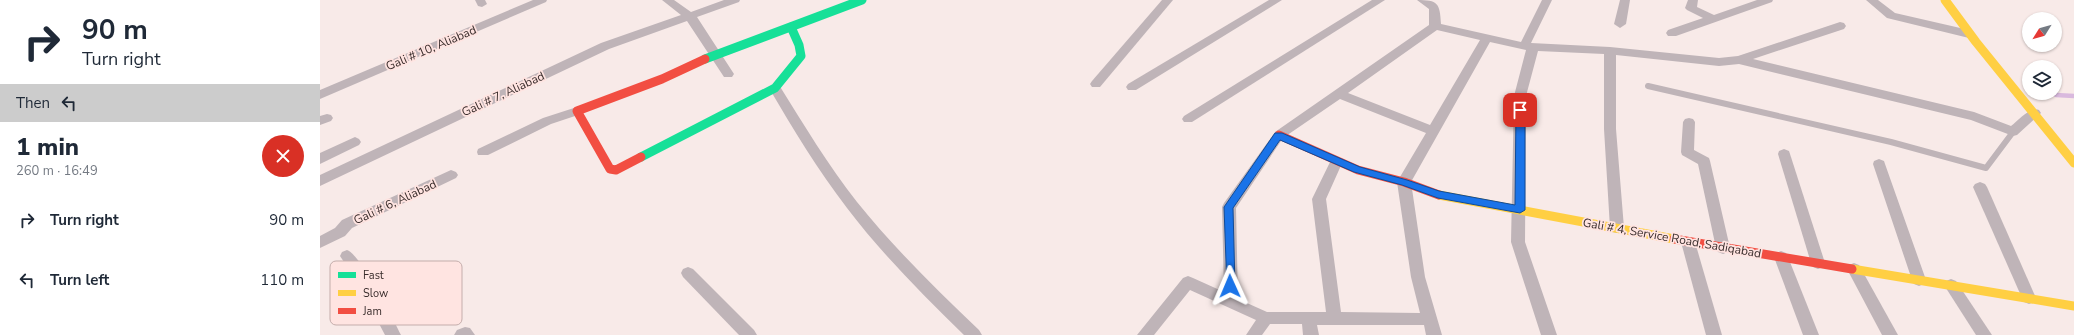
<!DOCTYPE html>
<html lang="en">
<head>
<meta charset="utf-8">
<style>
	:root { --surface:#fff; --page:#f6f6f7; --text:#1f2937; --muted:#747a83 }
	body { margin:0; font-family:"Nunito Sans",sans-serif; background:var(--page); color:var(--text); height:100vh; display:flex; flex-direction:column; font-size:15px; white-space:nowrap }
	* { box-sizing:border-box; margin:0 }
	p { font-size:13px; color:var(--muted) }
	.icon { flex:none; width:22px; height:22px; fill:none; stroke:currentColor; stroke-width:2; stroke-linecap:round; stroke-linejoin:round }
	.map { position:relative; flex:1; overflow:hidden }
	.side { display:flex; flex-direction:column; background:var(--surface); width:320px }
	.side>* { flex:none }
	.banner { background:#fff; color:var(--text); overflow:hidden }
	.needle { width:26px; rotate:233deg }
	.tools { position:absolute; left:1702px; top:12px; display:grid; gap:8px }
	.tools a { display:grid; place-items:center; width:40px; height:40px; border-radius:50%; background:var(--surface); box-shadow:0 1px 3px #0004; font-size:20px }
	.pin { position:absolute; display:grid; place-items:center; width:34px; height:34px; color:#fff; margin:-17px; border-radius:8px; box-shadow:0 2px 6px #0006 }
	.me { position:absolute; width:44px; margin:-22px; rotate:359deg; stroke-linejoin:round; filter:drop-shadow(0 0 3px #0008) }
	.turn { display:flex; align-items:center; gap:14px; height:84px; padding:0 16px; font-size:18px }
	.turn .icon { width:52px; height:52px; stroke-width:2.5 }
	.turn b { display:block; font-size:28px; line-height:34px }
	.then { display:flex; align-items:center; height:38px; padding:0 16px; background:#0003; gap:8px; font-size:15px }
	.round { display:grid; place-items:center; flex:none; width:42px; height:42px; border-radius:21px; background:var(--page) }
	.head { display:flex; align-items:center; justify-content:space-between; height:68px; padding:0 16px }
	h1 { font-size:24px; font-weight:800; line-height:30px }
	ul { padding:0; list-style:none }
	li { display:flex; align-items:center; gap:12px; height:60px; padding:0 16px }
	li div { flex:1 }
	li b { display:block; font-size:15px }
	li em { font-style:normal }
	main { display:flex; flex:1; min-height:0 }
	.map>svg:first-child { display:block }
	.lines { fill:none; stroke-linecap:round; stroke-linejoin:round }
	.stream { stroke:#d9b9de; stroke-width:4.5 }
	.lane { stroke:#bfb4b8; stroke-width:6 }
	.street { fill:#bfb4b8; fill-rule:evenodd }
	.fast { stroke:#16e098; stroke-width:9 }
	.slow { stroke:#ffcf43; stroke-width:9 }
	.jam { stroke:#f24e42; stroke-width:9 }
	.route { fill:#1a73e8; stroke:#114b97 }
	.labels { text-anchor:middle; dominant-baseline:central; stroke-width:3.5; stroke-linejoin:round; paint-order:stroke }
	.street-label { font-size:12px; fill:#3a2d2c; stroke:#ffe4e1 }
	.key { fill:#ffe4e1; stroke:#c4adab; stroke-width:1 }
	.key-label { font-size:11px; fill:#3a2d2c }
</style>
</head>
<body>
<main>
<section class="side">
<div class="banner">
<div class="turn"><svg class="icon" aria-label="right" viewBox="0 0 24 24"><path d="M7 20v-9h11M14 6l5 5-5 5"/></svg><div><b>90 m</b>Turn right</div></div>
<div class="then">Then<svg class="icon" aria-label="left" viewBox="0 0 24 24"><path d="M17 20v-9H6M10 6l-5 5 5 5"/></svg></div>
</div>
<div class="head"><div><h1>1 min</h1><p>260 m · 16:49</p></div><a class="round" style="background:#d93025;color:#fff"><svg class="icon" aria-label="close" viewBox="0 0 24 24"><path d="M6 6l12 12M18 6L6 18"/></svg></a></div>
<ul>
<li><svg class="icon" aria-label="right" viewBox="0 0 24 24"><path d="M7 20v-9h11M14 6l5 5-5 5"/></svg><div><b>Turn right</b></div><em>90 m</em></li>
<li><svg class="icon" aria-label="left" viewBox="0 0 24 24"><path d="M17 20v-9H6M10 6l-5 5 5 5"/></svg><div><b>Turn left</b></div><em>110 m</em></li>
</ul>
</section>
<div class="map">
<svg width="1754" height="335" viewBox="0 0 1754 335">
	<rect width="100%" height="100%" fill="#f8eae8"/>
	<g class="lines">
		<!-- stream -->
		<polyline class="stream" points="1736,95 1754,96"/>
		<!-- lane -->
		<polyline class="lane" points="1328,86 1571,142 1666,168 1693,132"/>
		<!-- street -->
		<g class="street">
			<polygon points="155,0 165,0 167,4 162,7 158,6"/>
			<polygon points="213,0 227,0 226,2 0,99 0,90"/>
			<polygon points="342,0 354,0 371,12 404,0 420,0 419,2 377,17 414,74 412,77 404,77 367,21 289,49 0,186 0,175 281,43 361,15"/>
			<polygon points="842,0 853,0 780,87 772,87 770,84 772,81"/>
			<polygon points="949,0 962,0 816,90 808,90 806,87 808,84"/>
			<polygon points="1052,0 1065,0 872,122 864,122 862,119 864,116"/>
			<path d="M1097 0C1118 0 1120 3 1121 24L1201 42 1222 0H1232L1211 43 1290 47 1399 58 1418 56 1520 22 1524 23 1526 26 1524 29 1433 59 1654 112 1691 126C1699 120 1709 107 1719 110L1721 113 1697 135 1693 136 1651 120 1419 64 1399 66 1296 55V129L1304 228 1302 232 1297 233 1292 232 1290 228 1284 129V54L1218 51 1206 96 1205 242 1237 335H1221L1191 242 1194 96 1206 50 1170 42 1091 182 1105 277 1122 335H1106L1104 325H997L999 335H983L982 324H950L942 335H926L936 320 870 290 834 335H817L863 278 868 276 873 278 904 292 902 207 904 203 955 132 1109 25V9ZM1117 30 1160 40 1110 125 1028 93ZM1020 99 1106 133 1077 182 1091 277 1100 313 1021 312 1006 199 1023 161 1022 158H1012L992 199 1006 312H947L918 299 916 208 963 138Z"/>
			<polygon points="1300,0 1310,0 1306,24 1300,28 1294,24"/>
			<polygon points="1368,0 1378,0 1377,7 1394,15 1437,0 1453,0 1452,2 1356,36 1348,36 1346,33 1348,30 1383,18 1367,10 1365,8"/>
			<polygon points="1546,0 1558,0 1575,13 1649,30 1655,34 1649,38 1567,18"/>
			<path d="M455 84 459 85C484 125 508 165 537 202 574 248 617 290 659 330L662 335H644C603 295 562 254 527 208 498 170 473 129 449 88Z"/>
			<polygon points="257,107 261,108 263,111 261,114 231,124 168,155 158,155 157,152 158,149 223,118"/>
			<polygon points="7,114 11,115 13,118 11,121 0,125 0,116"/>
			<polygon points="1369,118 1373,119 1375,122 1374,150 1389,158 1390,161 1410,248 1408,252 1403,254 1398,252 1396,248 1378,164 1362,155 1361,152 1363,122 1365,119"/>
			<polygon points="35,137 39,139 41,142 39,145 0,164 0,153"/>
			<polygon points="1464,149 1469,151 1470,154 1505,263 1503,267 1498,269 1493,267 1491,263 1458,154 1459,151"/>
			<polygon points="1559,159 1564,161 1565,164 1606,280 1604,284 1599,286 1594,284 1592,280 1553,164 1554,161"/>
			<polygon points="131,170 136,172 138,175 136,178 32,228 25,236 0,248 0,236 15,228 22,220"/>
			<polygon points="1660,182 1665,184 1667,187 1716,298 1714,302 1709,304 1704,302 1702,298 1653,187 1655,184"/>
			<polygon points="1368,237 1373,238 1375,242 1402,335 1386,335 1361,242 1363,238"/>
			<path d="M27 250C41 255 73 319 81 335H65L36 280 20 256 22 252Z"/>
			<polygon points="1461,251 1466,253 1468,257 1499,335 1483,335 1454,257 1456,253"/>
			<polygon points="1534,263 1539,265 1578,335 1562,335 1527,269 1529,265"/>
			<polygon points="368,267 373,269 434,330 437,335 419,335 363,277 361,273 363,269"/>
			<polygon points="1631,279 1636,281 1672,335 1656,335 1624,285 1626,281"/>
			<polygon points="145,327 150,328 155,335 134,335 137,330"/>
		</g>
		<!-- fast -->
		<g class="fast">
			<polyline points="385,59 542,0"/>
			<polyline points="321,157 455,88 481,56 479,45 471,27"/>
		</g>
		<!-- slow -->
		<g class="slow">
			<polyline points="1625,0 1656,42 1754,163"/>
			<polyline points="1119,195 1354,239"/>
			<polyline points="1532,269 1754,306"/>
		</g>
		<!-- jam -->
		<g class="jam">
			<polyline points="959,135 1038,170 1084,182 1119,195"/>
			<polyline points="321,157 296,170 290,169 257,111 342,79 385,59"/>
			<polyline points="1354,239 1532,269"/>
		</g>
	</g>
	<!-- route -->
	<polygon class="route" points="1200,107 1205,110 1205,210 1200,213 1118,198 1082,185 1034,172 960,140 913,208 915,286 914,289 907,289 904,207 955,133 962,133 1040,167 1087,180 1119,191 1195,205 1196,110"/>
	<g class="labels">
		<!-- street labels -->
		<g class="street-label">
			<text transform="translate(111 48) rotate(-23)">Gali # 10, Aliabad</text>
			<text transform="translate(183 94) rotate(-25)">Gali # 7, Aliabad</text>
			<text transform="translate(75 202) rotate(-25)">Gali # 6, Aliabad</text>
			<text transform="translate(1352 238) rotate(10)">Gali # 4, Service Road, Sadiqabad</text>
		</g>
	</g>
	<!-- legend -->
	<rect x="10" y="261" width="132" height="64" rx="6" class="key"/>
	<rect x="18" y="272" width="18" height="6" fill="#16e098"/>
	<rect x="18" y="290" width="18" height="6" fill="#ffcf43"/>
	<rect x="18" y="308" width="18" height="6" fill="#f24e42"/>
	<g class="key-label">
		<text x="43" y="279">Fast</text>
		<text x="43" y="297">Slow</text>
		<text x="43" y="315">Jam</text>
	</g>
</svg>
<div class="tools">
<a><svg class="needle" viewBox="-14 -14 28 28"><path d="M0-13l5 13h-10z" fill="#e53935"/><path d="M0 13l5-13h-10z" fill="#747a83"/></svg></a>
<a><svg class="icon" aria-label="layers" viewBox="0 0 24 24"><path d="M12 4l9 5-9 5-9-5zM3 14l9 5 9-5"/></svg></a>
</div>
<div class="pin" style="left:1200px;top:110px;background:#d93025"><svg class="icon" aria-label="arrive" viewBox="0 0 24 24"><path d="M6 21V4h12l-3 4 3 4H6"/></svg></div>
<svg class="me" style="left:910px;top:286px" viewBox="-20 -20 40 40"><path d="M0-17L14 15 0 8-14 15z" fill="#1a73e8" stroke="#fff" stroke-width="4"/></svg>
</div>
</main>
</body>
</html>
